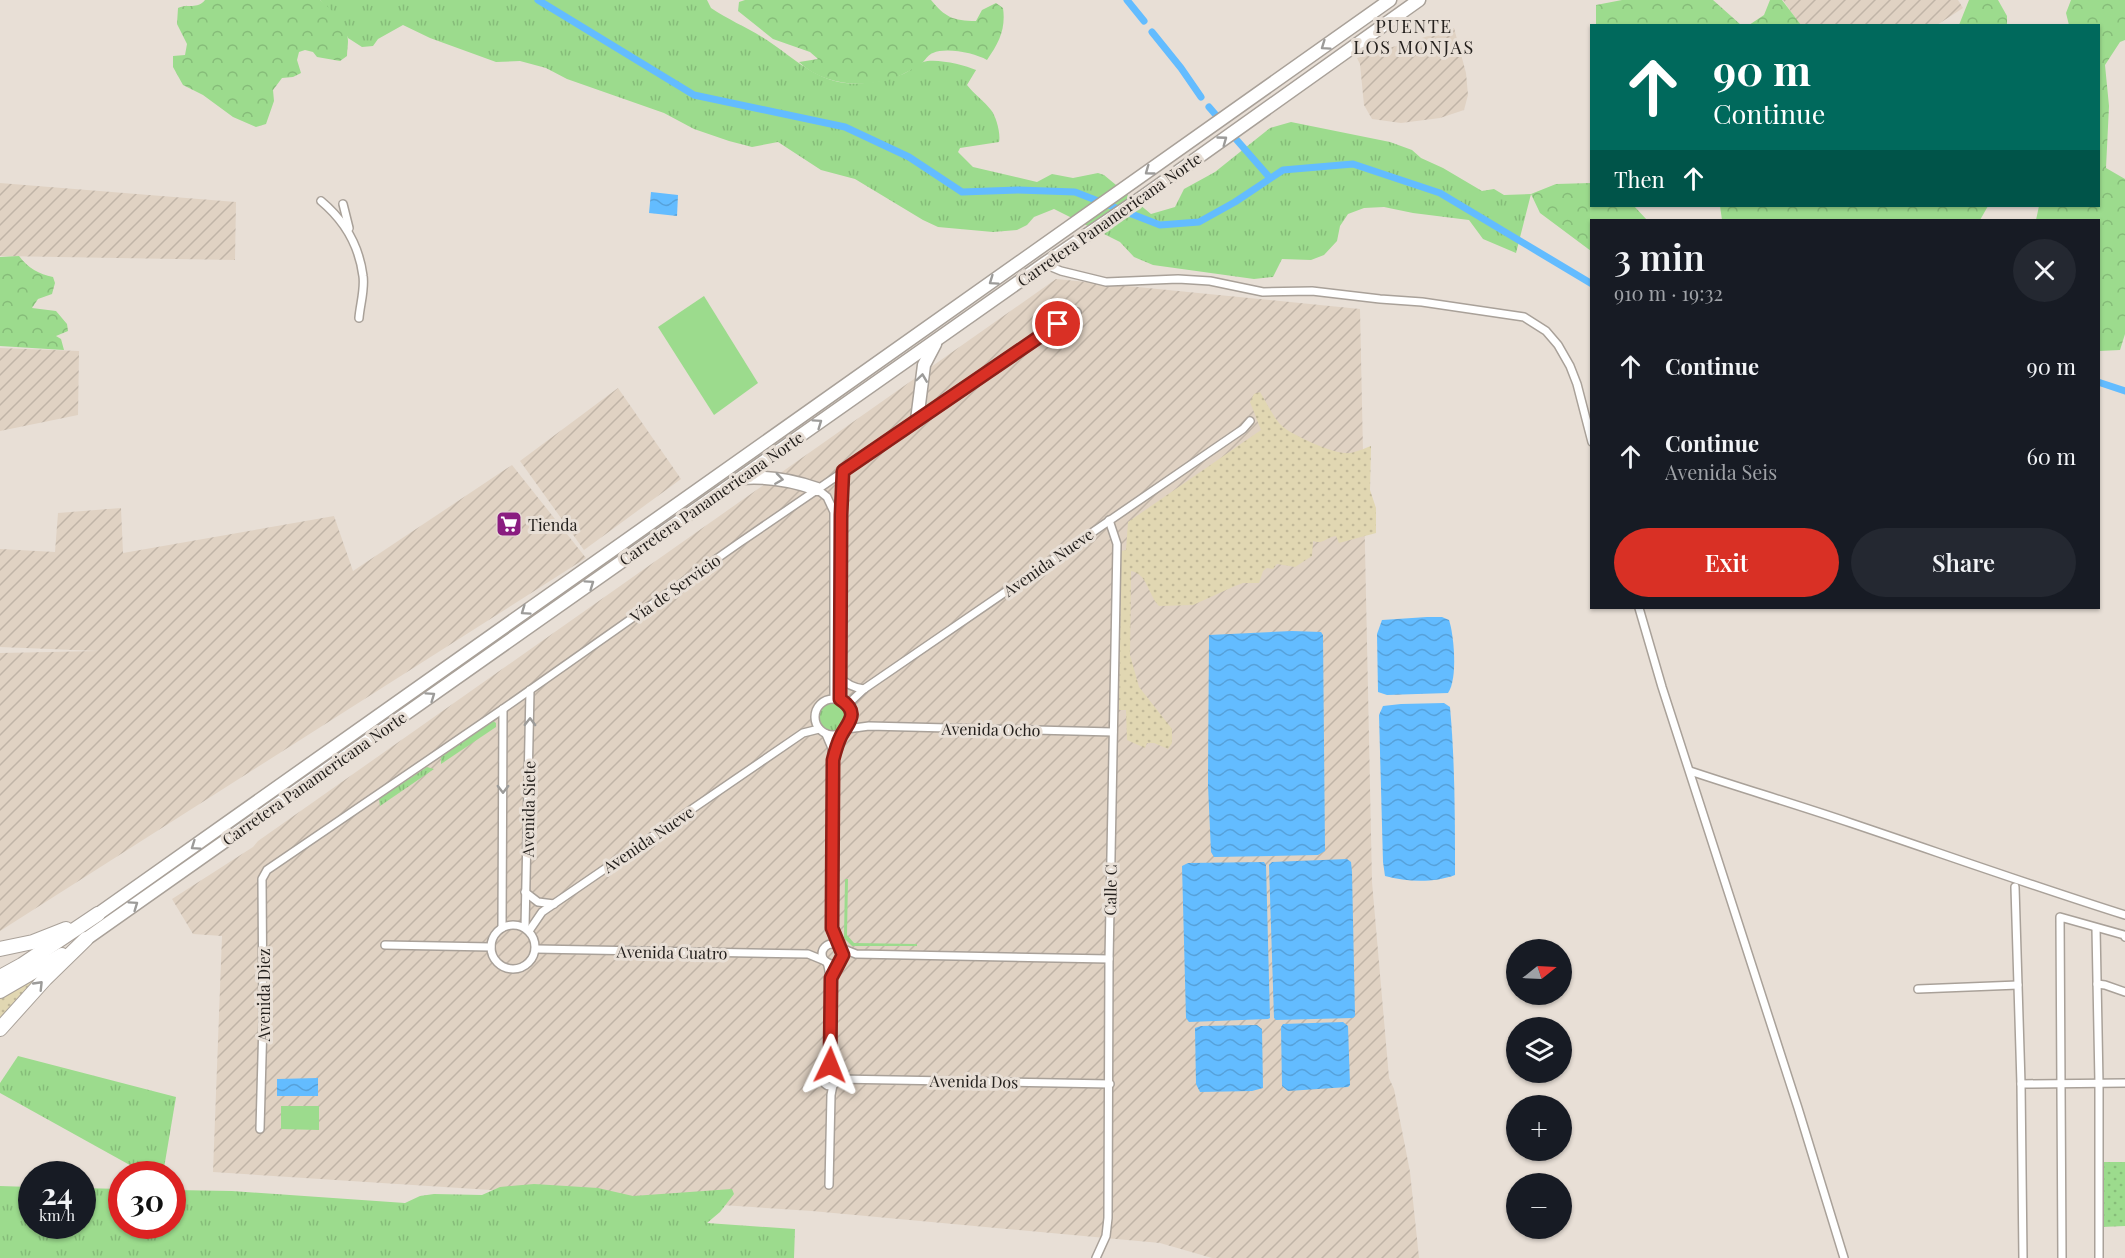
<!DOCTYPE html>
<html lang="en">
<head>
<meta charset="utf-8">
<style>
	:root { --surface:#171b24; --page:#242831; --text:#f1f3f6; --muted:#9ea1a6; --accent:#d93025 }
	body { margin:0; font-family:"Playfair Display",serif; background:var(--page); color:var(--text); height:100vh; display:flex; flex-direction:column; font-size:22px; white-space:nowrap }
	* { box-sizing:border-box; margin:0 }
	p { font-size:20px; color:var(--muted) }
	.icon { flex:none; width:33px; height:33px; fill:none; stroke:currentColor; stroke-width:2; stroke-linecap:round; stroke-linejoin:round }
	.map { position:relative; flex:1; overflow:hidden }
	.sheet { position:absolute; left:1590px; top:219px; width:510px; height:390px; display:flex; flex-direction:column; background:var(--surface); border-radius:0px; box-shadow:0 2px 4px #0004 }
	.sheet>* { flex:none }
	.guide { position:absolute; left:1590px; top:24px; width:510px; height:183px; border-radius:0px; box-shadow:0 2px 4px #0004; background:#00695c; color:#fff; overflow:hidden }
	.needle { width:39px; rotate:72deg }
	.tools { position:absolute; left:1506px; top:939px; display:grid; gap:12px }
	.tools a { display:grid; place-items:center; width:66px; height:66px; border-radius:50%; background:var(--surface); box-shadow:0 2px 4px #0004; font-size:30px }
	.speed { position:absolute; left:18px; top:1161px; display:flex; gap:12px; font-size:30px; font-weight:700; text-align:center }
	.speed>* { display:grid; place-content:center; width:78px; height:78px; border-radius:50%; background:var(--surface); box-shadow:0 2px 4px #0004; line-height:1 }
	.speed small { font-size:15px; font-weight:400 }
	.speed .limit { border:9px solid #d22; background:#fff; color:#111 }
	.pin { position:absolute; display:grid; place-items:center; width:51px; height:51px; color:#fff; margin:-26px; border:3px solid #fff; border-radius:50%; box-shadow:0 2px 6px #0007 }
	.me { position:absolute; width:66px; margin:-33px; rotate:2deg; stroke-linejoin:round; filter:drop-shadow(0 0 4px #0008) }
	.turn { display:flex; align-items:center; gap:21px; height:126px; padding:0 24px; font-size:27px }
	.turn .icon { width:78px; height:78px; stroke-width:2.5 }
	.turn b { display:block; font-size:42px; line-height:51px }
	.then { display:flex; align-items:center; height:57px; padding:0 24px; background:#0003; gap:12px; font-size:22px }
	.round { display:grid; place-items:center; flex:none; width:63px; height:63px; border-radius:32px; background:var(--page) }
	.summary { display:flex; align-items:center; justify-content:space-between; height:102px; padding:0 24px }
	h1 { font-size:36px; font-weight:600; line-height:45px }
	.cta { display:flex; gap:12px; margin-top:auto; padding:12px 24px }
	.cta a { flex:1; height:69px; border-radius:36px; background:var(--accent); color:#fff; font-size:24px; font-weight:600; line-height:69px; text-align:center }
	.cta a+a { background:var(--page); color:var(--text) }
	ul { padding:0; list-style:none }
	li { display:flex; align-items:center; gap:18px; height:90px; padding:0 24px }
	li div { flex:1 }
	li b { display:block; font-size:22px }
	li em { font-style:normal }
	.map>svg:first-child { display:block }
	.industrial { fill:url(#industrial-furrows) }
	.grass { fill:url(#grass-tufts) }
	.forest { fill:url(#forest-crowns) }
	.sand { fill:url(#sand-dots) }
	.park { fill:url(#park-dots) }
	.garden { fill:#9cdb8d }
	.water { fill:url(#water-waves) }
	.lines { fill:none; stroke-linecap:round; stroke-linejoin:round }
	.canal { stroke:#63bcff; stroke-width:7 }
	.minor-casing { stroke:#a9a199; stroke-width:10 }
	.trunk-casing { stroke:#a9a199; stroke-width:15 }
	.motorway-casing { stroke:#a9a199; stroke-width:16 }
	.minor { stroke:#fff; stroke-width:7 }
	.trunk { stroke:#fff; stroke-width:12 }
	.motorway { stroke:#fff; stroke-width:14 }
	.oneway { stroke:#9c9b99 }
	.route-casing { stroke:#8d1f18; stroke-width:15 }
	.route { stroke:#d93025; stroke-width:10 }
	.labels { text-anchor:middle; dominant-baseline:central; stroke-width:6; stroke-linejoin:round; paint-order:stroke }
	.street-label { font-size:16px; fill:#24201d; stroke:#e8dfd6 }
	.poi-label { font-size:16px; fill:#24201d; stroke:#e8dfd6; text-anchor:start }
	.neighbourhood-label { font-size:18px; letter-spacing:1.5px; fill:#24201d; stroke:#e8dfd6 }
</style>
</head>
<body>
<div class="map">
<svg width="2125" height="1258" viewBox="0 0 2125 1258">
	<defs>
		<pattern id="industrial-furrows" width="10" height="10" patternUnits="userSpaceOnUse" patternTransform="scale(1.5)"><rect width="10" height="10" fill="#e0d2c3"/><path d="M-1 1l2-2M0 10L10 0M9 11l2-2" fill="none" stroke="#c0b4a7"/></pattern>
		<pattern id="grass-tufts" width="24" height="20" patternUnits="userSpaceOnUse" patternTransform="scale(1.5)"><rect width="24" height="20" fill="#9cdb8d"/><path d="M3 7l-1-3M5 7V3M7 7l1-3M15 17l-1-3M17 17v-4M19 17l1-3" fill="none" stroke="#86bc79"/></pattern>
		<pattern id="forest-crowns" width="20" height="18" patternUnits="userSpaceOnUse" patternTransform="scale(1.5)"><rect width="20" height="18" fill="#9cdb8d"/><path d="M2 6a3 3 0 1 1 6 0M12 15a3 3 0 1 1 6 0" fill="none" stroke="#86bc79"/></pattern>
		<pattern id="sand-dots" width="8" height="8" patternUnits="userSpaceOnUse" patternTransform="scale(1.5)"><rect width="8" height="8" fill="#e1d7b2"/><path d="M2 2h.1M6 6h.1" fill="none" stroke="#c1b899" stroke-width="1.8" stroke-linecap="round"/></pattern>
		<pattern id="park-dots" width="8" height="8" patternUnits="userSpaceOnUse" patternTransform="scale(1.5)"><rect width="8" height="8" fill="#9cdb8d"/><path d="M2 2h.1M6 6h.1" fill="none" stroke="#86bc79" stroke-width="1.8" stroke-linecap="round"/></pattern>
		<pattern id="water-waves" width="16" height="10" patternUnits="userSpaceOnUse" patternTransform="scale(1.5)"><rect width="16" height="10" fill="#63bcff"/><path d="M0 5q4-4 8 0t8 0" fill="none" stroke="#56a1da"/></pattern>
	</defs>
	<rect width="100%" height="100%" fill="#e8dfd6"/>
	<!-- industrial -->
	<g class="industrial">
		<polygon points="1783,0 1958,0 1963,8 1937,25 1801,26"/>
		<polygon points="1454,28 1466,73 1468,95 1464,110 1440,118 1401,123 1372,119 1364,105 1360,64 1357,58"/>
		<polygon points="0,183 236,202 235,260 0,256"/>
		<polygon points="1056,279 1360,309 1372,882 1389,1078 1394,1089 1410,1172 1419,1258 1212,1258 1160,1243 812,1211 213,1172 222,936 193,934 172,899 253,847 258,841"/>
		<polygon points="0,348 79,351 78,415 0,431"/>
		<polygon points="618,388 681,479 584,550 520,461"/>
		<polygon points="512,465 586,558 0,931 0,653 99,651 0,647 0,549 55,552 58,513 121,508 123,553 334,516 353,571"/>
	</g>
	<!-- grass -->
	<g class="grass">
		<path d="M320 0H707L711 8C727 19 746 27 762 37 790 54 812 79 845 83 865 85 885 81 903 74 910 71 916 64 923 62 936 58 964 65 976 70L967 85C974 94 984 101 991 110 996 116 1001 134 999 142L960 148 958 152 973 167 1037 182 1052 174 1073 178 1098 173 1104 175 1151 214 1175 207 1184 189 1215 172 1270 128 1291 122 1390 142 1412 150 1421 158 1443 168 1482 191 1494 189 1504 195 1531 194 1516 253 1483 239 1469 220 1413 213 1384 207 1364 208 1348 214 1340 226 1337 241 1324 255 1311 260 1282 259 1273 277 1254 279 1153 265 1134 257 1120 242 1054 209 1034 217 1027 225 1017 230 993 232 938 227 923 220 855 179 821 170 778 142 752 147 729 141 694 129 664 113 567 79 546 68 520 61 496 62 430 38 403 25 378 39 373 46 362 47 348 38 342 25Z"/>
		<circle cx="834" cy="716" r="15"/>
		<polygon points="493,721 496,723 496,727 441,764 441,757"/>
		<polygon points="427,767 434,769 380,806 379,799"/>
		<polygon points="845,879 848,879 847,935 854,943 917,944 917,946 852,946 844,938"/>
		<polygon points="18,1056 176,1097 163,1174 146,1174 0,1093 0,1083"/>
		<polygon points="534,1184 598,1188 633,1196 732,1189 734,1194 720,1212 707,1223 795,1229 794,1258 0,1258 0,1186 31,1187 32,1226 82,1226 83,1188 121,1189 122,1226 172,1226 173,1190 232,1191 405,1203 420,1196 434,1194 482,1195 500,1187"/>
	</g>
	<!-- forest -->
	<g class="forest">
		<path d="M205 0H320C331 9 348 25 348 41 348 45 347 51 347 56L340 61 317 57 313 52 305 50 299 52 297 60 301 73 293 77 282 78 273 90 274 101 266 124 256 127 233 117 203 95 183 85 173 67V56L185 55 187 44 177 24 178 8C188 3 197 10 205 0Z"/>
		<path d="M745 0H931C945 17 953 21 976 21L982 10 996 3 1003 8C1006 29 999 43 987 60 975 53 946 47 933 53 929 54 926 59 923 62 918 66 912 69 907 72 875 90 826 88 799 62L818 59 810 52 773 39 738 11 739 2Z"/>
		<polygon points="1622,0 1713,0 1741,25 1596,25 1596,5"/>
		<polygon points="1770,0 1782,0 1801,25 1749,25 1764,15"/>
		<polygon points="1969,0 1998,0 2007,16 2007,25 1959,25"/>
		<polygon points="2071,0 2125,0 2125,40 2120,42 2105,65 2109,106 2106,168 2125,179 2125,334 2120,350 2099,351 2098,220 2036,220 2039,206 2098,206 2098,26 2069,25 2066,13"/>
		<polygon points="1591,183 1592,206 1634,206 1647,220 1592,220 1591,251 1540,213 1531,194 1556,184"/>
		<polygon points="1720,206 1988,206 1980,220 1722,220"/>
		<path d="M19 256C28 268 39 274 53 277L55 283 52 294 38 299 32 308 56 311 67 324 68 331 56 336 61 339 64 350 0 346V257Z"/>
	</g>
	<!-- sand -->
	<g class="sand">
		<path d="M1260 392C1267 403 1273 418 1283 427 1297 437 1327 451 1344 453 1353 454 1363 449 1371 446L1370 490 1376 508V533L1339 543 1336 536C1327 537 1322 545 1313 541L1312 556 1295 567 1277 564 1273 569 1267 568 1263 571 1259 583H1243L1235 586 1193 605 1159 606C1148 595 1148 574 1131 571L1130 655 1139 687 1172 729V743L1168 749 1154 743H1147L1145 748 1127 740 1126 710H1119L1121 551 1126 550 1128 522 1261 430 1250 402 1254 394Z"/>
		<polygon points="45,972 0,1021 0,998"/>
	</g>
	<!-- park -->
	<polygon class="park" points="2101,1162 2125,1162 2125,1226 2101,1227"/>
	<!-- garden -->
	<g class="garden">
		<polygon points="704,296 758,383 714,415 658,327"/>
		<polygon points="281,1106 319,1106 319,1130 281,1129"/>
	</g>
	<!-- water -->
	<g class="water">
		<polygon points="651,192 678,195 677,216 649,213"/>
		<path d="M1427 617H1442L1449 620C1454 635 1458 679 1448 693L1387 695 1378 692 1377 634 1382 620Z"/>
		<polygon points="1292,631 1321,632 1323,635 1325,851 1318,855 1214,857 1211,852 1208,785 1209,635"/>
		<path d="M1444 703 1450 707C1455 763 1455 819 1455 875 1434 883 1407 882 1385 876L1383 862 1379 715 1383 706 1401 704Z"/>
		<polygon points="1347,859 1351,862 1352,872 1355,1016 1353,1018 1276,1020 1274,1018 1269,865 1272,862"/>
		<polygon points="1264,862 1266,865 1270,1018 1268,1019 1189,1022 1186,1018 1182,866 1188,863"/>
		<polygon points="1343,1022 1348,1026 1350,1085 1348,1087 1288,1091 1282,1086 1281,1027 1283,1024"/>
		<polygon points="1257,1025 1262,1029 1263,1088 1252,1091 1200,1092 1196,1084 1195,1028 1201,1026"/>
		<polygon points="318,1078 318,1096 277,1096 277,1079"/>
	</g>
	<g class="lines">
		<!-- canal -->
		<g class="canal">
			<polyline points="538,0 694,95 845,127 909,157 962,192 1018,190 1075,192 1160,225 1199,222 1235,202 1283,170 1353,164 1440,193 1592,284"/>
			<polyline points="1127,0 1144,21"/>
			<polyline points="1152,32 1181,68 1201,97"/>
			<polyline points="1209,107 1215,114"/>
			<polyline points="1235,138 1270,178"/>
			<polyline points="2098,382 2125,391"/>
		</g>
		<!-- minor casing -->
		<g class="minor-casing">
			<g id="minor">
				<path d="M321 201C345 221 359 245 363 276 365 289 360 305 359 318"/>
				<polyline points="343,204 349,228"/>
				<polyline points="1044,264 1061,271 1106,282 1178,279 1210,281 1263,292 1312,291 1380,299 1422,302 1524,317 1546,331 1558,345 1570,366 1577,384 1592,442"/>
				<polyline points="817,489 827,497 834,512 834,698"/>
				<polyline points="1639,608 1662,687 1798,1108 1844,1258"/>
				<path d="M838 676C846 684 853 688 864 689"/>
				<circle cx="833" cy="717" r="18"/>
				<polyline points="840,699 841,527 843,471"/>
				<polyline points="847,705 864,689 1243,429 1250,421"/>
				<polyline points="847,729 869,726 1113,732"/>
				<polyline points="826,734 832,748 833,760 832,929 839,946"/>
				<polyline points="834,754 843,733"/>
				<path d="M1690 771C1744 789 1798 805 1851 823 1943 854 2033 886 2125 915"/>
				<polyline points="2015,887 2021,1084 2023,1258"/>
				<polyline points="525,892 538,902 554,904"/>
				<circle cx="513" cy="947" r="22"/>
				<polyline points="502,928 503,709"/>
				<polyline points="525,928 530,690"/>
				<polyline points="2096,928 2099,1083 2099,1258"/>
				<polyline points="529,931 542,912 803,733 819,729"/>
				<circle cx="832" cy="954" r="10"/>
				<polyline points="385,945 491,947"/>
				<polyline points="841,948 856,954 1109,959"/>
				<polyline points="536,949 808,954 825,961"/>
				<polyline points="2097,984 2105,985 2125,992"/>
				<polyline points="1918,989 2018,985"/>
				<circle cx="830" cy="1079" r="7"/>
				<path d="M825 1074C835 1057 833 982 827 962"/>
				<polyline points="837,1079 1110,1084"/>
				<polyline points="2021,1084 2125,1083"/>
				<polyline points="260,1129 263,1021 262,879 267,870 503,709 739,543 1077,312"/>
				<polyline points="829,1185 831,1095 833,1085"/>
				<polyline points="1096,1258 1106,1236 1108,1218 1109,959 1117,544 1109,520"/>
				<polyline points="2062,1258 2060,917 2124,935 2125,937"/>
			</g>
		</g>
		<!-- trunk casing -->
		<g class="trunk-casing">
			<g id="trunk">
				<polyline points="917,420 924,365 935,344"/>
				<path d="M741 478C768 476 792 480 817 489"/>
				<polyline points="98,914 1390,0"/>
				<polyline points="86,939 1044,264 1141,198 1419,0"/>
			</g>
		</g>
		<!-- motorway casing -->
		<g class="motorway-casing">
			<g id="motorway">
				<polyline points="0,949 33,942 66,929"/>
				<polyline points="0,977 22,965 98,914"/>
				<polyline points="0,991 62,955"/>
				<polyline points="0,1029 45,979 86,939"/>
			</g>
		</g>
		<!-- minor -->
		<use href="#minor" class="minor"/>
		<!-- trunk -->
		<use href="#trunk" class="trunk"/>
		<!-- motorway -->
		<use href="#motorway" class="motorway"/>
	</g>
	<!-- one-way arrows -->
	<defs><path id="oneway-chevron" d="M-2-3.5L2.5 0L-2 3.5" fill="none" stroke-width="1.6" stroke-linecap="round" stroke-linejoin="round" transform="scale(1.5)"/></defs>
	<g class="oneway">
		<use href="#oneway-chevron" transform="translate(1325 46) rotate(145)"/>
		<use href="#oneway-chevron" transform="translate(1223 140) rotate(-36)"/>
		<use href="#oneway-chevron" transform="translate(1149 171) rotate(144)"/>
		<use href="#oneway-chevron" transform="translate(993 281) rotate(145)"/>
		<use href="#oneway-chevron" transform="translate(922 378) rotate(-82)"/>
		<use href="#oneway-chevron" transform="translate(818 423) rotate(-35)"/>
		<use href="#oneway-chevron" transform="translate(779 479) rotate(8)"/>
		<use href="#oneway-chevron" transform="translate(590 584) rotate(-35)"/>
		<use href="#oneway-chevron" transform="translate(525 611) rotate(145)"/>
		<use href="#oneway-chevron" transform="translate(431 696) rotate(-35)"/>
		<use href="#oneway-chevron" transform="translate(530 722) rotate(-89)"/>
		<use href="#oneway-chevron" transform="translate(503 789) rotate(90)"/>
		<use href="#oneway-chevron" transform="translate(195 846) rotate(145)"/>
		<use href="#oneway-chevron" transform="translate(134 905) rotate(-35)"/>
		<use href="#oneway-chevron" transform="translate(39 985) rotate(-46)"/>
	</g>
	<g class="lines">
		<!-- route casing -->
		<g class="route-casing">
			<path id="route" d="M830 1065 831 978 843 955 832 928 833 760C835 752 837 744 841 736 848 722 861 713 840 699L841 515 843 471 1058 324"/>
		</g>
		<!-- route -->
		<use href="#route" class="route"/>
	</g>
	<!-- icons -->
	<defs>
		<g id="supermarket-square" transform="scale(1.35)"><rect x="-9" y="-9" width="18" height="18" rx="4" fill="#8a1c80" stroke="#e8dfd6"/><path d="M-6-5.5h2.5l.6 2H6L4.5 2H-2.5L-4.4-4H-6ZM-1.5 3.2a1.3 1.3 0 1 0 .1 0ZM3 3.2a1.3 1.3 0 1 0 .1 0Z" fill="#fff"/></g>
	</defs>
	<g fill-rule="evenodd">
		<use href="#supermarket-square" x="509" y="524"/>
	</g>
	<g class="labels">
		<!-- street labels -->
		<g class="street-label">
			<text transform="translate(1109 219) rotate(-35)">Carretera Panamericana Norte</text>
			<text transform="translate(711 498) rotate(-35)">Carretera Panamericana Norte</text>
			<text transform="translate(1048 562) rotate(-35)">Avenida Nueve</text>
			<text transform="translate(675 588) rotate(-35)">Vía de Servicio</text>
			<text transform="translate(991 729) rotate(1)">Avenida Ocho</text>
			<text transform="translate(314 778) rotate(-35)">Carretera Panamericana Norte</text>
			<text transform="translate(528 809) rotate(-89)">Avenida Siete</text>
			<text transform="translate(648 839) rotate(-34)">Avenida Nueve</text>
			<text transform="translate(1110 890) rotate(-89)">Calle C</text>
			<text transform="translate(672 952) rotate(1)">Avenida Cuatro</text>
			<text transform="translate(263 995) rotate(-90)">Avenida Diez</text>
			<text transform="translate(974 1081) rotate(1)">Avenida Dos</text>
		</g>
		<!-- poi labels -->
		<g class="poi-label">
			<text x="528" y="524">Tienda</text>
		</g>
		<!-- neighbourhood labels -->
		<g class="neighbourhood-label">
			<text x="1414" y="26">PUENTE<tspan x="1414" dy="21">LOS MONJAS</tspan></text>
		</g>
	</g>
</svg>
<div class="tools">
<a><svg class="needle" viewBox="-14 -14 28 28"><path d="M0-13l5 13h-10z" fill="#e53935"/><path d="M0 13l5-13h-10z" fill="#9ea1a6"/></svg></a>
<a><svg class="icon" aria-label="layers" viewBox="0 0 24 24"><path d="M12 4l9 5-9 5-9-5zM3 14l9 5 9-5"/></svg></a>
<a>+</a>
<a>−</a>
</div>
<div class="speed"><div>24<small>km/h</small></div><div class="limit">30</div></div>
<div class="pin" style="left:1058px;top:324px;background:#d93025"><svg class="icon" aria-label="arrive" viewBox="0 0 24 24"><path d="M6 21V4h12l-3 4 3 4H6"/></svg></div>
<svg class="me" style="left:830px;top:1065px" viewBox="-20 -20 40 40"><path d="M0-17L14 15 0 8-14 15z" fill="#d93025" stroke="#fff" stroke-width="4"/></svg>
<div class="guide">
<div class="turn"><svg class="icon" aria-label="ahead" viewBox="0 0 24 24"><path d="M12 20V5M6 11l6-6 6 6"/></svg><div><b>90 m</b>Continue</div></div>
<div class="then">Then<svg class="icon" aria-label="ahead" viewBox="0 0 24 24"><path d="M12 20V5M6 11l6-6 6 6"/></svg></div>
</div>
<section class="sheet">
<div class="summary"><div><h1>3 min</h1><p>910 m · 19:32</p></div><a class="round"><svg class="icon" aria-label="close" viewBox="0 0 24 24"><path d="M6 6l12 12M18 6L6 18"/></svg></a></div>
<ul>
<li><svg class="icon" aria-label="ahead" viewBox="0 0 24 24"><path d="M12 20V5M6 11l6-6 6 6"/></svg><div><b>Continue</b></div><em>90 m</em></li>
<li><svg class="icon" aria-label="ahead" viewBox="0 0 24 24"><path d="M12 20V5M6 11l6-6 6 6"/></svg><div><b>Continue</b><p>Avenida Seis</p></div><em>60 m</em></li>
</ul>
<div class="cta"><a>Exit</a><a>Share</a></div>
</section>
</div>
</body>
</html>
